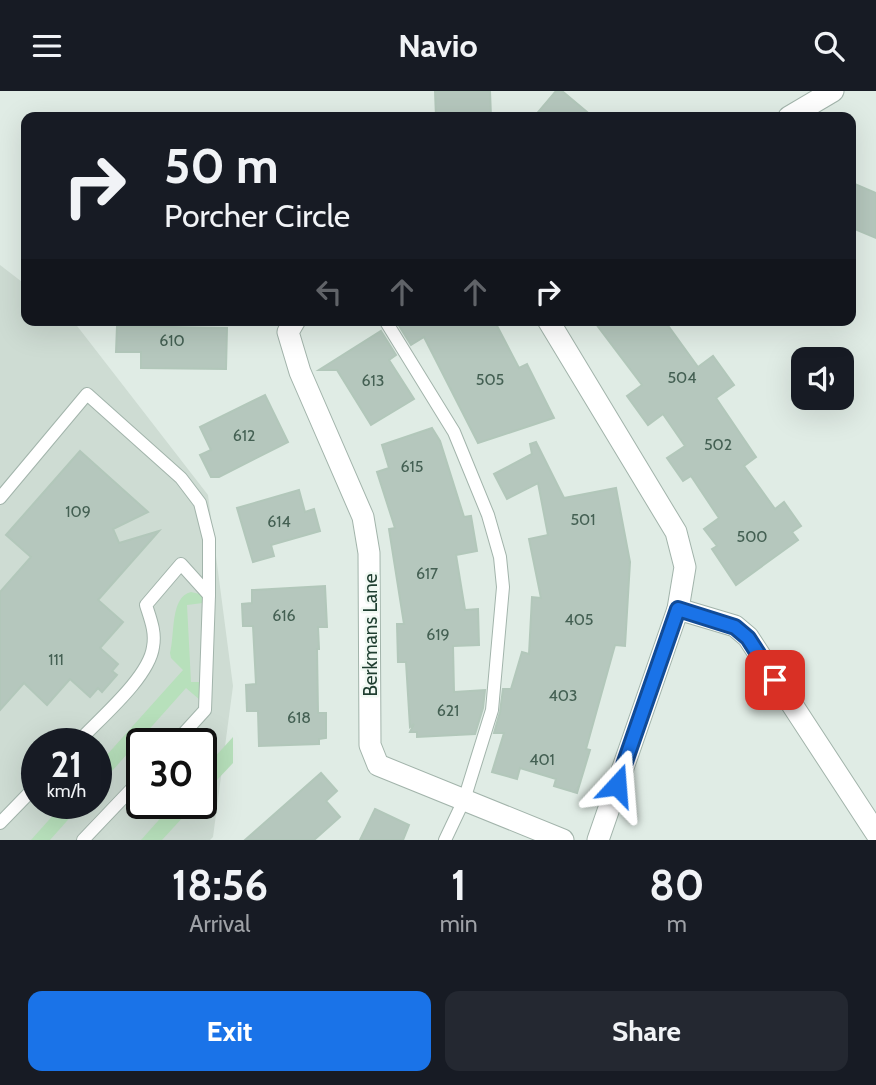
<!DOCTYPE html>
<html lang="en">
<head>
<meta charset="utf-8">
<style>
	:root { --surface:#171b24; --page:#242831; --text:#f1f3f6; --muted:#9ea1a6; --accent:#1a73e8 }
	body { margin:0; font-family:Cabin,sans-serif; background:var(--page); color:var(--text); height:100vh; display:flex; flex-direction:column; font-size:26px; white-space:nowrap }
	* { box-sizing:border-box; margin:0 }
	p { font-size:23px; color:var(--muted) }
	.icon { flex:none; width:38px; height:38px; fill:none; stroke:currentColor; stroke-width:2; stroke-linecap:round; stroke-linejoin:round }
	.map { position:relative; height:749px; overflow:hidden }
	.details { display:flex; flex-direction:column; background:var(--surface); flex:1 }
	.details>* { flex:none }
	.hud { position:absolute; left:21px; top:21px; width:835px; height:214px; border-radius:14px; box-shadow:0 7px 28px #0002; background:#171b24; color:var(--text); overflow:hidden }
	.fabs { position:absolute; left:791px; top:256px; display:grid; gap:14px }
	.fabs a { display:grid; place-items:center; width:63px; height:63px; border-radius:14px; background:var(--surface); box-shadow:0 7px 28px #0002; font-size:35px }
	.speed { position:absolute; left:21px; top:637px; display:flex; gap:14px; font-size:35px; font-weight:700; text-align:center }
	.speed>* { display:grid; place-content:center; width:91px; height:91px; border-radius:50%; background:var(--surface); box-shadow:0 7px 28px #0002; line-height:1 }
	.speed small { font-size:18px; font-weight:400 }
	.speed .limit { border:4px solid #111; border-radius:10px; background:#fff; color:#111 }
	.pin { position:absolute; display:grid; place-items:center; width:60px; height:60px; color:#fff; margin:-30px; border-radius:14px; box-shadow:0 4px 10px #0006 }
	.me { position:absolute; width:77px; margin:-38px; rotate:19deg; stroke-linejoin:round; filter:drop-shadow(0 0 5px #0008) }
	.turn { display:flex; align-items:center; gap:24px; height:147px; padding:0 28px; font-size:32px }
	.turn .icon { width:91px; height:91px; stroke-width:2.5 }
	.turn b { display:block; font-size:49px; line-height:60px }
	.lanes { display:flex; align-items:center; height:66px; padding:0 28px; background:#0003; justify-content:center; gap:35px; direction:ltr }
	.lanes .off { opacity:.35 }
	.eta { display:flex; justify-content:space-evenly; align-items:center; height:119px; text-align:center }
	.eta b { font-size:42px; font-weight:800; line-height:49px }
	.action { display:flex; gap:14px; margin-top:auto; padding:14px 28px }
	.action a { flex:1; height:80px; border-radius:14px; background:var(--accent); color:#fff; font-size:28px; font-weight:800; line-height:80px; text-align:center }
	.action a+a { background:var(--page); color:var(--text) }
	header { display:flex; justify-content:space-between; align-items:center; height:91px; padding:0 28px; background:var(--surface); font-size:32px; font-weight:800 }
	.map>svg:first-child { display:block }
	.built { fill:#cedcd3; fill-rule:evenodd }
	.green { fill:#b7e0bb }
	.building { fill:#b5c7bd; stroke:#b2c7ba; stroke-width:2 }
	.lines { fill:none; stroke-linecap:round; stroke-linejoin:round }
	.lane-casing { stroke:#a2b4ab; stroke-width:14 }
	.street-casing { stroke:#a2b4ab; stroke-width:23 }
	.lane { stroke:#fff; stroke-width:12 }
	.street { stroke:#fff; stroke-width:21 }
	.route-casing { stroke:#114b97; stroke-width:18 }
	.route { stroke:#1a73e8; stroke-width:12 }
	.labels { text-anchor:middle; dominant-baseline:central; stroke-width:5; stroke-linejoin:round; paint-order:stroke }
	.number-label { font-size:16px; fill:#446053 }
	.street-label { font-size:19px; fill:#1f3e30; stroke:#f1f9f3 }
</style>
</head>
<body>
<header><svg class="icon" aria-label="menu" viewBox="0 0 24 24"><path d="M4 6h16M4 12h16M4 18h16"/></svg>Navio<svg class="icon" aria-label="search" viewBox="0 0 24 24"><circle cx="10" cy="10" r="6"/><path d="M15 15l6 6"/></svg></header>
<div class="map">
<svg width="876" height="749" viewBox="0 0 876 749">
	<rect width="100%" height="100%" fill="#e0ece5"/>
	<!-- built -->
	<path class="built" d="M0 174 26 194V229L74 231 208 404 233 595 213 746 210 749H0ZM37 653H96V712H37ZM142 653H201V712H142Z"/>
	<!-- green -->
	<g class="green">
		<path d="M191 501 204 504 203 512 187 514 191 591H208L200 609 186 597 96 698V676L183 579 171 567 170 562C175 543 170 506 191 501Z"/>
		<polygon points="233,646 233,672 201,706 201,681"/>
		<polygon points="64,712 83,712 50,749 31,749"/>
		<polygon points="174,712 196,712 162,749 141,749"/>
	</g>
	<!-- building -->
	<g class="building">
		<polygon points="435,0 490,0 491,26 436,26"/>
		<polygon points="556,0 562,0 593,26 534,26"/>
		<polygon points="850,91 876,102 876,147 850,136"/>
		<polygon points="398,229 494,229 519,277 527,273 554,327 478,352 424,246 411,254 396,230"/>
		<polygon points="593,229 664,229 698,276 713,265 734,294 716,307 756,366 744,375 775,418 784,411 801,435 792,441 798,449 736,494 712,458 717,455 704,438 719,427 691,385 683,390 667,367 685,355 663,323 648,334 627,305 642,294"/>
		<polygon points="117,235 227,237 226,278 141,277 141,261 116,261"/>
		<polygon points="381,240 396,264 389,269 414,308 371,334 337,279 319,279"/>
		<polygon points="265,304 288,351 219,386 211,386 200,364 211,359 200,336"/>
		<polygon points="432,337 440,350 464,426 471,425 477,460 456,464 465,519 478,518 479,554 453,555 454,601 485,599 483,617 475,643 417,646 417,641 410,641 414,633 410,636 406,571 398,571 397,533 404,533 389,438 395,437 377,381 389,377 382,354"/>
		<polygon points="536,351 564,407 616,397 630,471 625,555 615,554 586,658 590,659 577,702 554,695 556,688 520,677 517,688 492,681 504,642 494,642 500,621 503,598 511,598 522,561 529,563 532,506 541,507 529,448 548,444 538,392 507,408 494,383 532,363 530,353"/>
		<polygon points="80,360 148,421 113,438 119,452 159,440 98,509 123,531 100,557 118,573 112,580 117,584 102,601 98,597 90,606 70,588 47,614 24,592 0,619 0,501 31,466 6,444"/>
		<polygon points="299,399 305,421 314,418 320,440 271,454 274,465 253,471 237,417"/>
		<polygon points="325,495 327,536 318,536 319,558 317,558 318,622 326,622 326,647 319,648 319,653 259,655 258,620 247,620 246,594 256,593 253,535 243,535 242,513 252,512 252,499"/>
		<polygon points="321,682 337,700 326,710 340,726 314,749 245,749"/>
		<polygon points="375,718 409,734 403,749 360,749"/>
	</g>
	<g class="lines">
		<!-- lane casing -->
		<g class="lane-casing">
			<g id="lane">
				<polyline points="385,229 454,341 488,424 500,466 503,496 492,619 464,709 445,749"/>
				<polyline points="0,407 87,303 181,387 200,412 209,448 209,504"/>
				<path d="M76 653C98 629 149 587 153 556 156 541 150 527 146 514L181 473 209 504 205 619 174 653"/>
				<polyline points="0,732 37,694"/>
				<polyline points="83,749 142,687"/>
			</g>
		</g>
		<!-- street casing -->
		<g class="street-casing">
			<g id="street">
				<polyline points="789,26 833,0"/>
				<polyline points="295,229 288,241 300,281 363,426 369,462 370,654 378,674 563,749"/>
				<polyline points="548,229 676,441 685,476 678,518 598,749"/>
				<polyline points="678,518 735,535 748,546 876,742"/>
			</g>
		</g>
		<!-- lane -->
		<use href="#lane" class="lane"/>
		<!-- street -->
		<use href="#street" class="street"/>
	</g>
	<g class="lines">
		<!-- route casing -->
		<g class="route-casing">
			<polyline id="route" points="617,694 678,518 735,536 748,547 775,589"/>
		</g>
		<!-- route -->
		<use href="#route" class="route"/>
	</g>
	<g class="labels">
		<!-- number labels -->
		<g class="number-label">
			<text x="172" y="249">610</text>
			<text x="682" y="286">504</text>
			<text x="490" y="288">505</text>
			<text x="373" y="289">613</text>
			<text x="244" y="344">612</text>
			<text x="718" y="353">502</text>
			<text x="412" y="375">615</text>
			<text x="78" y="420">109</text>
			<text x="583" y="428">501</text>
			<text x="279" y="430">614</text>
			<text x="752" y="445">500</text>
			<text x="427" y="482">617</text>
			<text x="284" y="524">616</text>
			<text x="579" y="528">405</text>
			<text x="438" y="543">619</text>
			<text x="56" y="568">111</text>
			<text x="563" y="604">403</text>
			<text x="448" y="619">621</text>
			<text x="299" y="626">618</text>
			<text x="542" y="668">401</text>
		</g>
		<!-- street labels -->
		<g class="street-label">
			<text transform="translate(370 544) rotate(-90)">Berkmans Lane</text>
		</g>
	</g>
</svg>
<div class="fabs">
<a><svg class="icon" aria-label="sound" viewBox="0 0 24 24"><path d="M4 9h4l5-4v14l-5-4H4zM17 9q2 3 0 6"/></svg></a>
</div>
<div class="speed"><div>21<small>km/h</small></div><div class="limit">30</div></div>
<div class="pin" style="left:775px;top:589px;background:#d93025"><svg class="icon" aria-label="arrive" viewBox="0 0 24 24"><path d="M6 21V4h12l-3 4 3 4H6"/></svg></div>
<svg class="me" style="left:617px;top:694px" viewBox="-20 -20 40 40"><path d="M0-17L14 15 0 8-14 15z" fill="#1a73e8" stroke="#fff" stroke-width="4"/></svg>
<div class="hud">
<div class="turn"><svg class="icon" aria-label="right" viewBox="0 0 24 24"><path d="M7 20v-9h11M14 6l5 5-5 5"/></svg><div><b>50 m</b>Porcher Circle</div></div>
<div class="lanes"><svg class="icon off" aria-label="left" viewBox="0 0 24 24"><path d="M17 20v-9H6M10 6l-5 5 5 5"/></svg><svg class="icon off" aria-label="ahead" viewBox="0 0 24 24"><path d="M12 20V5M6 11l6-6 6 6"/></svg><svg class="icon off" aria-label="ahead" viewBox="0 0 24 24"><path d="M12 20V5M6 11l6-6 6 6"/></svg><svg class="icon" aria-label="right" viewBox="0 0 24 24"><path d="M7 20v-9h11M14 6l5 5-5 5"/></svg></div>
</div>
</div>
<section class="details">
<div class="eta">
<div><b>18:56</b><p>Arrival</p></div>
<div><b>1</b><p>min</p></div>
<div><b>80</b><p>m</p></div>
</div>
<div class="action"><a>Exit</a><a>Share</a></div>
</section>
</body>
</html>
